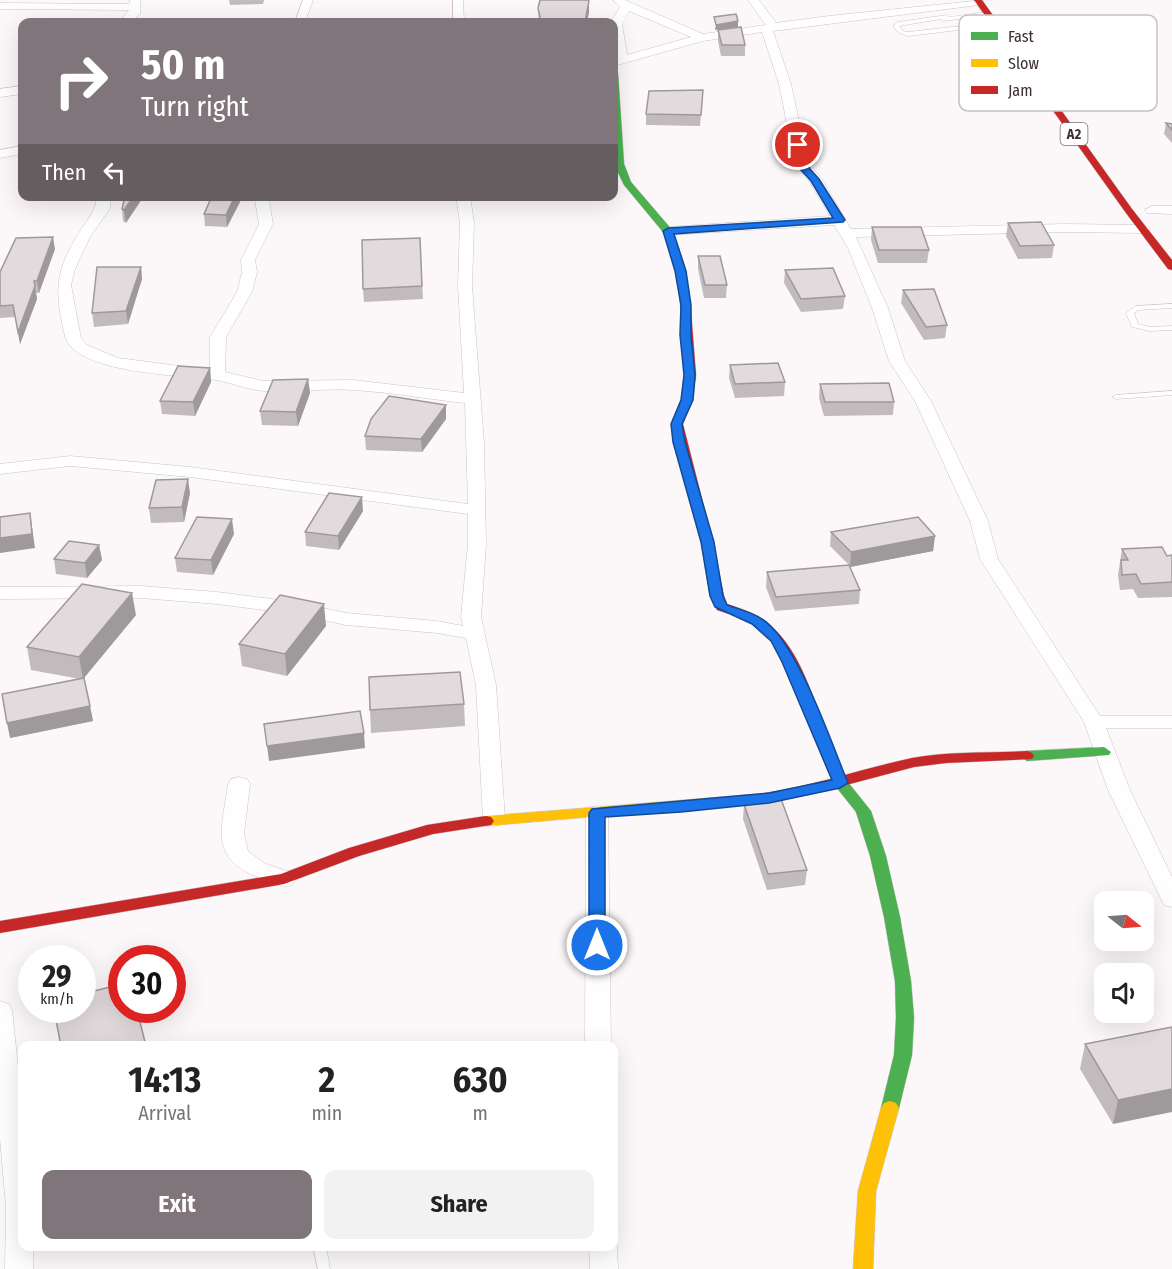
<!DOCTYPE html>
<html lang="en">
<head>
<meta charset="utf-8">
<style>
	:root { --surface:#fff; --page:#f2f2f2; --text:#222; --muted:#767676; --accent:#80757a }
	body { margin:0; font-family:"Fira Sans Condensed",sans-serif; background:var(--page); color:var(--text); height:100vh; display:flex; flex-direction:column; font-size:22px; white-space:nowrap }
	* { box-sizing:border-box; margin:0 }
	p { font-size:20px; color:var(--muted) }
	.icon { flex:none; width:33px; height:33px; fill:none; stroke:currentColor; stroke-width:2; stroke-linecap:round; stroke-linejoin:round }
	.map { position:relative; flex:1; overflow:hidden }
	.panel { position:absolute; left:18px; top:1041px; width:600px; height:210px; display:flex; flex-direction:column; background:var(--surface); border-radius:12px; box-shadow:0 6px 24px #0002 }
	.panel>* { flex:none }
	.top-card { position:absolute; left:18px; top:18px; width:600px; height:183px; border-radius:12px; box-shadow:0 6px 24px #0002; background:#80757a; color:#fff; overflow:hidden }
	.needle { width:39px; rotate:107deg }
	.tools { position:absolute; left:1094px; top:891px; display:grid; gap:12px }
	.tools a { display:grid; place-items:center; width:60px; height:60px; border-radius:12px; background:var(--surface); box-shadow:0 6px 24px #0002; font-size:30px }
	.speed { position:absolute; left:18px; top:945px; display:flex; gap:12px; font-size:30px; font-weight:700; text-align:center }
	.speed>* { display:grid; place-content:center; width:78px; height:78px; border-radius:50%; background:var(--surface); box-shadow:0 6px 24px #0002; line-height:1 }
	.speed small { font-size:15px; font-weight:400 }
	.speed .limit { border:9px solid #d22; background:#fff; color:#111 }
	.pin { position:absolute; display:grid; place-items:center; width:51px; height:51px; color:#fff; margin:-26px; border:3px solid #fff; border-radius:50%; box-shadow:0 2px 6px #0007 }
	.me { position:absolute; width:66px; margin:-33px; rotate:0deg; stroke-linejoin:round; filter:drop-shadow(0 0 4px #0008) }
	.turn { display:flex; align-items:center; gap:21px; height:126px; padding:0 24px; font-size:27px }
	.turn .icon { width:78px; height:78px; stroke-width:2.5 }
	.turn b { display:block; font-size:42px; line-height:51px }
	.then { display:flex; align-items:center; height:57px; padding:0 24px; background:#0003; gap:12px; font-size:22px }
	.eta { display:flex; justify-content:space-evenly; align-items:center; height:102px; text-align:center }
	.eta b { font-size:36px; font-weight:700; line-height:42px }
	.action { display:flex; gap:12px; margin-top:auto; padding:12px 24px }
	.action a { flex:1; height:69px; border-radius:12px; background:var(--accent); color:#fff; font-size:24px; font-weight:700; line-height:69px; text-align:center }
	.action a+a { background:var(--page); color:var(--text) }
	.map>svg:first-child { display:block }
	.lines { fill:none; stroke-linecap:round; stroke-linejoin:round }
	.lane-casing { stroke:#cac3c6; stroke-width:1 }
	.street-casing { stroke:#cac3c6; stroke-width:1 }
	.fast-casing { stroke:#cac3c6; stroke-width:1 }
	.slow-casing { stroke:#cac3c6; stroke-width:1 }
	.jam-casing { stroke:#cac3c6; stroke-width:1 }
	.lane { fill:#fffefe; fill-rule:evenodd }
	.street { fill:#fffefe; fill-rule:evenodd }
	.fast { fill:#4caf50; fill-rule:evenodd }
	.slow { fill:#ffc107; fill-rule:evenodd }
	.jam { fill:#c62828; fill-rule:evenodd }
	.wall { fill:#c2bbbe }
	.shaded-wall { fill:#9e999b }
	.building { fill:#e2dadd; stroke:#9e999b; stroke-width:1.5 }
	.route { fill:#1a73e8; stroke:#114b97; stroke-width:1.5 }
	.labels { text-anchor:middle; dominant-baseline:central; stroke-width:5; stroke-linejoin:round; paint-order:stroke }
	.shield { fill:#fff; stroke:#776d72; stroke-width:1.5 }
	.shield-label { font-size:14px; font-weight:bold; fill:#3d2f35 }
	.key { fill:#fff; stroke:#c5c1c2; stroke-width:1.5 }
	.key-label { font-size:16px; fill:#3d2f35 }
</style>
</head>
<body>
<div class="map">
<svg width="1172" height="1269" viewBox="0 0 1172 1269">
	<rect width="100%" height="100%" fill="#fcf8fa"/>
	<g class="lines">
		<!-- lane casing -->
		<g class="lane-casing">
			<g id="lane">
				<polygon points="988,12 991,14 990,15 943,21 941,19 899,26 903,31 908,32 952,27 998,25 1001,27 1000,28 959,30 908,36 899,33 893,26 898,22 947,15 949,17"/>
				<polygon points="1172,304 1172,308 1138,310 1134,313 1138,324 1150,327 1172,326 1172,330 1150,331 1132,327 1126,313 1136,306"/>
				<polygon points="1172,391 1172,395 1116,399 1112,397 1116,395"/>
				<polygon points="313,1246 326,1246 330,1269 318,1269"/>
			</g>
		</g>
		<!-- street casing -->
		<g class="street-casing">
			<g id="street">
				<polygon points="130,0 140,0 140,14 131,22 119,22 129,10 0,9 0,3 129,4"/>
				<polygon points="303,0 313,0 305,22 295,22"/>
				<polygon points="453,0 463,0 464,22 453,22"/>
				<path d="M613 0H625L703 34 766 25 748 0H759L776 23 829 16 983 0V4L979 5 773 31 791 84 808 163 822 179 851 229 1064 224 1143 225 1150 229 1143 233 1064 232 856 237 888 308 905 361 931 401 988 521 998 559 1100 716H1172V728H1106L1130 790 1172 877V907L1164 905 1108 790 1084 722 980 559 970 521 915 401 889 361 872 308 848 248 834 225 668 235 661 231 668 227 830 216 809 181 795 164 779 84 762 32 703 41 614 66V58H616L614 22H611L620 7ZM629 11 691 37 627 55 622 24Z"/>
				<polygon points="22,86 22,94 0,97 0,89"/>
				<polygon points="22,146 22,154 0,158 0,150"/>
				<path d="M97 196H111L110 208 90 237 75 269 71 285 81 338 87 345 118 358 210 370V337L237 292 242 272 241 260 259 224 255 200 258 196H272L269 201 273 224 255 260 257 272 252 292 226 337 225 372 263 381 353 380 464 393 458 286 460 223 456 196H470L474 223 472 286 484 443 486 544 481 617 496 685 505 819 502 824 494 826 486 824 483 819 476 685 466 638 437 633 346 625 295 614 217 604 141 598 0 599V587L141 586 217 592 295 602 346 613 437 621 463 626 461 617 468 544V514L190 477 70 466 0 474V464L70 456 190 467 468 504 465 403C427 399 390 392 352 390 323 388 294 393 265 391 248 390 233 383 216 380 184 375 74 374 65 336 55 295 54 273 77 236 85 222 96 213 97 196Z"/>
				<polygon points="1152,206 1172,206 1172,214 1147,213 1145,210"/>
				<path d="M239 777 247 779 250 784 244 834 248 851 264 863 292 873 295 879 292 885C280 888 271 883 260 878 208 858 222 830 228 784L231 779Z"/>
				<polygon points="597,806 605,808 608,813 611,1046 585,1046 586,813 589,808"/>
				<polygon points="0,1001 9,1004 12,1010 22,1104 22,1246 33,1246 33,1269 5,1269 6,1206 0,1139"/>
				<polygon points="614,1239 617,1246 618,1269 590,1269 589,1246 614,1246"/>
			</g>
		</g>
		<!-- fast casing -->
		<g class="fast-casing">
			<g id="fast">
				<polygon points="614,71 618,73 624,164 631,182 673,231 686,271 691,311 690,313 686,314 681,311 676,271 663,232 624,185 614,164"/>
				<polygon points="819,727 826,732 847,781 871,811 886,856 900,917 911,981 914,1018 912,1055 899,1108 896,1113 890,1115 884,1113 881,1108 894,1055 896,1018 895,981 884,917 870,856 856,812 833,783 812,732"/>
				<polygon points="1104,747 1111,752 1109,755 1027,761 1020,756 1027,751"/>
			</g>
		</g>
		<!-- slow casing -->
		<g class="slow-casing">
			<g id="slow">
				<polygon points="759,794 764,796 767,799 764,802 486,826 481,825 478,821 481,817 486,816"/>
				<polygon points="890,1101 896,1103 899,1108 876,1191 873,1269 853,1269 858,1191 881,1108 884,1103"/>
			</g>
		</g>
		<!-- jam casing -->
		<g class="jam-casing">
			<g id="jam">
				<polygon points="974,0 982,0 1132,209 1172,260 1172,270 1168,269 1126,213"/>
				<path d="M686 308 691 311 696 375 693 400 683 424 713 542 724 596 727 604C739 608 752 612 762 619 799 644 811 693 826 732L824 735 819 737 812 732C798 695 787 647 752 624 742 617 729 614 717 610L710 596 701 542 671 424 681 400 684 375 681 311Z"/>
				<path d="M1027 751 1032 753 1034 756 1032 759 946 763 914 767 812 794 759 804 754 802 751 799 754 796 759 794C811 787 860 769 912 758 949 751 989 753 1027 751Z"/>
				<polygon points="486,816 491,817 494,821 491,825 433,834 359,856 284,884 0,933 0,921 281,874 349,848 427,825"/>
			</g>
		</g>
		<!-- lane -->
		<use href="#lane" class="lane"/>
		<!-- street -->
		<use href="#street" class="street"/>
		<!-- fast -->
		<use href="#fast" class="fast"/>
		<!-- slow -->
		<use href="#slow" class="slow"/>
		<!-- jam -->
		<use href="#jam" class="jam"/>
	</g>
	<!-- wall -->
	<g class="wall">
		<polygon points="229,0 264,0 263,4 230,5"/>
		<polygon points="538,8 589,12 587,22 539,22"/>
		<polygon points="718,30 745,45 745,56 721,56 718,41"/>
		<polygon points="703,90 700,126 646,125 646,114"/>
		<polygon points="1166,123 1172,124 1172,143 1164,134"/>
		<polygon points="125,196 126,223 123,221 122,209"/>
		<polygon points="242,198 227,227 205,226 204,214"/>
		<polygon points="1008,223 1054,245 1052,258 1018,259 1006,236"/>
		<polygon points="872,227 929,250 927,263 878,263 871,240"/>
		<polygon points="420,238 423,299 364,302 363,289"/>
		<polygon points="55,249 39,293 36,293 37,299 20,344 15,317 0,318 0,272"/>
		<polygon points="698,256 727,285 726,298 704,298 698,269"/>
		<polygon points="141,267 142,279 128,324 94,327 92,313"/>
		<polygon points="785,270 845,296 843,309 801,312 784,283"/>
		<polygon points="903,290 947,325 945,338 924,340 901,303"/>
		<polygon points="730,365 785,382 784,396 735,398 729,378"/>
		<polygon points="210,368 211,382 195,416 162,414 160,401"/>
		<polygon points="308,379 310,393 298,426 262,425 260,411"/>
		<polygon points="820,384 894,402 893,415 824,416 819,398"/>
		<polygon points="446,405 446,419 422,452 366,450 365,436"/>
		<polygon points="190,493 184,522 151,523 149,508"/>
		<polygon points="363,511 339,550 306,546 305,532"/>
		<polygon points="831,532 935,536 933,551 850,567 860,590 859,604 775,611 766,587 767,572 849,565 830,546"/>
		<polygon points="234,534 213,575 177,572 175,558"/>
		<polygon points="99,545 102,560 87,578 56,574 54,559"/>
		<polygon points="1122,549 1167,556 1172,555 1172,597 1138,598 1133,589 1120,590 1118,575"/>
		<polygon points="136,615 84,678 93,721 10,738 80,679 31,670 27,647"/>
		<polygon points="326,626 287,676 242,666 239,644"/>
		<polygon points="464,704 465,726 371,733 370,710"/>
		<polygon points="744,804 807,870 805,885 767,890 743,819"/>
		<polygon points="1172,1027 1113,1124 1080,1069 1085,1044"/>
	</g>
	<!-- shaded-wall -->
	<g class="shaded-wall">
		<polygon points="589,1 589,12 587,22 585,22"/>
		<polygon points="738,21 738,27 715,30 716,25"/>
		<polygon points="134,196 144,196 126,223 124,210"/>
		<polygon points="235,196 242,196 242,198 227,227 226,215"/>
		<polygon points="53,237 55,249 39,293 37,281"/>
		<polygon points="141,267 142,279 128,324 126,311"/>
		<polygon points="35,286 37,299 20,344 18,332"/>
		<polygon points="210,368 211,382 195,416 193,402"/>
		<polygon points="308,379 310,393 298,426 296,412"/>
		<polygon points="446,405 446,419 422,452 421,439"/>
		<polygon points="188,479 190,493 184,522 182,507"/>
		<polygon points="362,497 363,511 339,550 338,536"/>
		<polygon points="30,513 35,548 0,553 0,538"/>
		<polygon points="232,519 234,534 213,575 211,560"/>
		<polygon points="935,536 933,551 850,567 851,552"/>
		<polygon points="99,545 102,560 87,578 85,563"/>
		<polygon points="132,593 136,615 83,679 79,657"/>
		<polygon points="324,604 326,626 287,676 285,654"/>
		<polygon points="90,706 93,721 10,738 7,723"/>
		<polygon points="364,733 365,748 269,761 267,746"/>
		<polygon points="1172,1089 1172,1112 1113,1124 1118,1100"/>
	</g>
	<!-- building -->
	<g class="building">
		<polygon points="540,0 588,0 589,1 585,22 541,22 538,8"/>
		<polygon points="736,14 738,21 716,25 714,17"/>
		<polygon points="741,27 745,45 722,45 718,30"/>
		<polygon points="703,90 701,115 646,114 649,91"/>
		<polygon points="1166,123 1172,124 1172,130"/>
		<polygon points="125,196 134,196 124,210 122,209"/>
		<polygon points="212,196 235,196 226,215 204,214"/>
		<polygon points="1041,222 1054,245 1020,246 1008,223"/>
		<polygon points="872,227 921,227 929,250 879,250"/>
		<polygon points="53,237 37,281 34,281 35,286 18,332 13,305 0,306 0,272 16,238"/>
		<polygon points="420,238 422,286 363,289 362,240"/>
		<polygon points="698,256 720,256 727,285 705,285"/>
		<polygon points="97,267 141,267 126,311 92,313"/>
		<polygon points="833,268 845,296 801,299 785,270"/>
		<polygon points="934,289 947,325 926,327 903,290"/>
		<polygon points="778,363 785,382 735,384 730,365"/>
		<polygon points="178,366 210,368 193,402 160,401"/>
		<polygon points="308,379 296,412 260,411 273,380"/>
		<polygon points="889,383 894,402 825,402 820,384"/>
		<polygon points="389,396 446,405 421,439 365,436 371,419"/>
		<polygon points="188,479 182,507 149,508 156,480"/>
		<polygon points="329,493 362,497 338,536 305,532"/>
		<polygon points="30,513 32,534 0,538 0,517"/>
		<polygon points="197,517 232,519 211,560 175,558"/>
		<polygon points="918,517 935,536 851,552 831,532"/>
		<polygon points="69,541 99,545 85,563 54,559"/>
		<polygon points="1162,547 1167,556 1172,555 1172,582 1141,584 1136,574 1122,575 1121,560 1128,560 1122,549"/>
		<polygon points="849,565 860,590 776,597 767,572"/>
		<polygon points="82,584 132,593 79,657 27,647"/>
		<polygon points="280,595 324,604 285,654 239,644"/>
		<polygon points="460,672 464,704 370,710 369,677"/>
		<polygon points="84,678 90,706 7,723 2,694"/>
		<polygon points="360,711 364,733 267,746 264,724"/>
		<polygon points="781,799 807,870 768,874 744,804"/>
		<polygon points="122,984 122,1010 137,1010 146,1046 61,1046 54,1010 82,1010 82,994"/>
		<polygon points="1172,1027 1172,1089 1118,1100 1085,1044"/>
	</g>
	<!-- route -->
	<path class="route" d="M798 142 803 145 810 169 819 179 845 220 843 222 674 234 686 271 691 305V335L695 375 693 400 682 424 685 442 714 542 723 596 727 605C738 609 752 612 762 619 797 641 831 742 848 783L840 788 769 803 681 812 605 817V945L603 949H591L589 945V813L592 809 769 793 832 780 782 662 771 641 752 624 715 607 710 596 701 542 673 442 671 424 681 400 684 375 680 335 681 305 675 271 663 231 668 228 833 218 811 181 801 170 794 145Z"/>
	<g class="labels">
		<!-- shield labels -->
		<rect class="shield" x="1060.5" y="123" width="27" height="22" rx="4.5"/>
		<g class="shield-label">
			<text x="1074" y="134">A2</text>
		</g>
	</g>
	<!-- legend -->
	<rect x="959" y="15" width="198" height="96" rx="9" class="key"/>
	<rect x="971" y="32" width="27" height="8" fill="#4caf50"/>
	<rect x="971" y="59" width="27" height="8" fill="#ffc107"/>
	<rect x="971" y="86" width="27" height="8" fill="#c62828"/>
	<g class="key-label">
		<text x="1008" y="42">Fast</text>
		<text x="1008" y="69">Slow</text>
		<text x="1008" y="96">Jam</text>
	</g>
</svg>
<div class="tools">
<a><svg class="needle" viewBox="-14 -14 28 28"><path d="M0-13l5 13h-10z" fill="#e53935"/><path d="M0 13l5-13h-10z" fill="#767676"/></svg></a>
<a><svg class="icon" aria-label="sound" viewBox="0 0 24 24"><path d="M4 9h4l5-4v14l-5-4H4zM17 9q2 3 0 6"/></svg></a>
</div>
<div class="speed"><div>29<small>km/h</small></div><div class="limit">30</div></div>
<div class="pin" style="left:798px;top:145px;background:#d93025"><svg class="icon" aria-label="arrive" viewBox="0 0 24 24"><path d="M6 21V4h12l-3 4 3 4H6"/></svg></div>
<svg class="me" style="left:597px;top:945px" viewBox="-20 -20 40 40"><circle r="17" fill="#1a73e8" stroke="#fff" stroke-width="3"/><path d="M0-11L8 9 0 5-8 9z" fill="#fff"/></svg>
<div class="top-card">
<div class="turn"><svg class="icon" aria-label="right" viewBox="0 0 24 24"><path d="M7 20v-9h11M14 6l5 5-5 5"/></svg><div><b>50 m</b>Turn right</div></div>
<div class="then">Then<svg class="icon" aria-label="left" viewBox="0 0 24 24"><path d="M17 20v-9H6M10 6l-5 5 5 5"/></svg></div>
</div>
<section class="panel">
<div class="eta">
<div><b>14:13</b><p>Arrival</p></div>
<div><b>2</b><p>min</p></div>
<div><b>630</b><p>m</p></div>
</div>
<div class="action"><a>Exit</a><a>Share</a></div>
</section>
</div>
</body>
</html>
